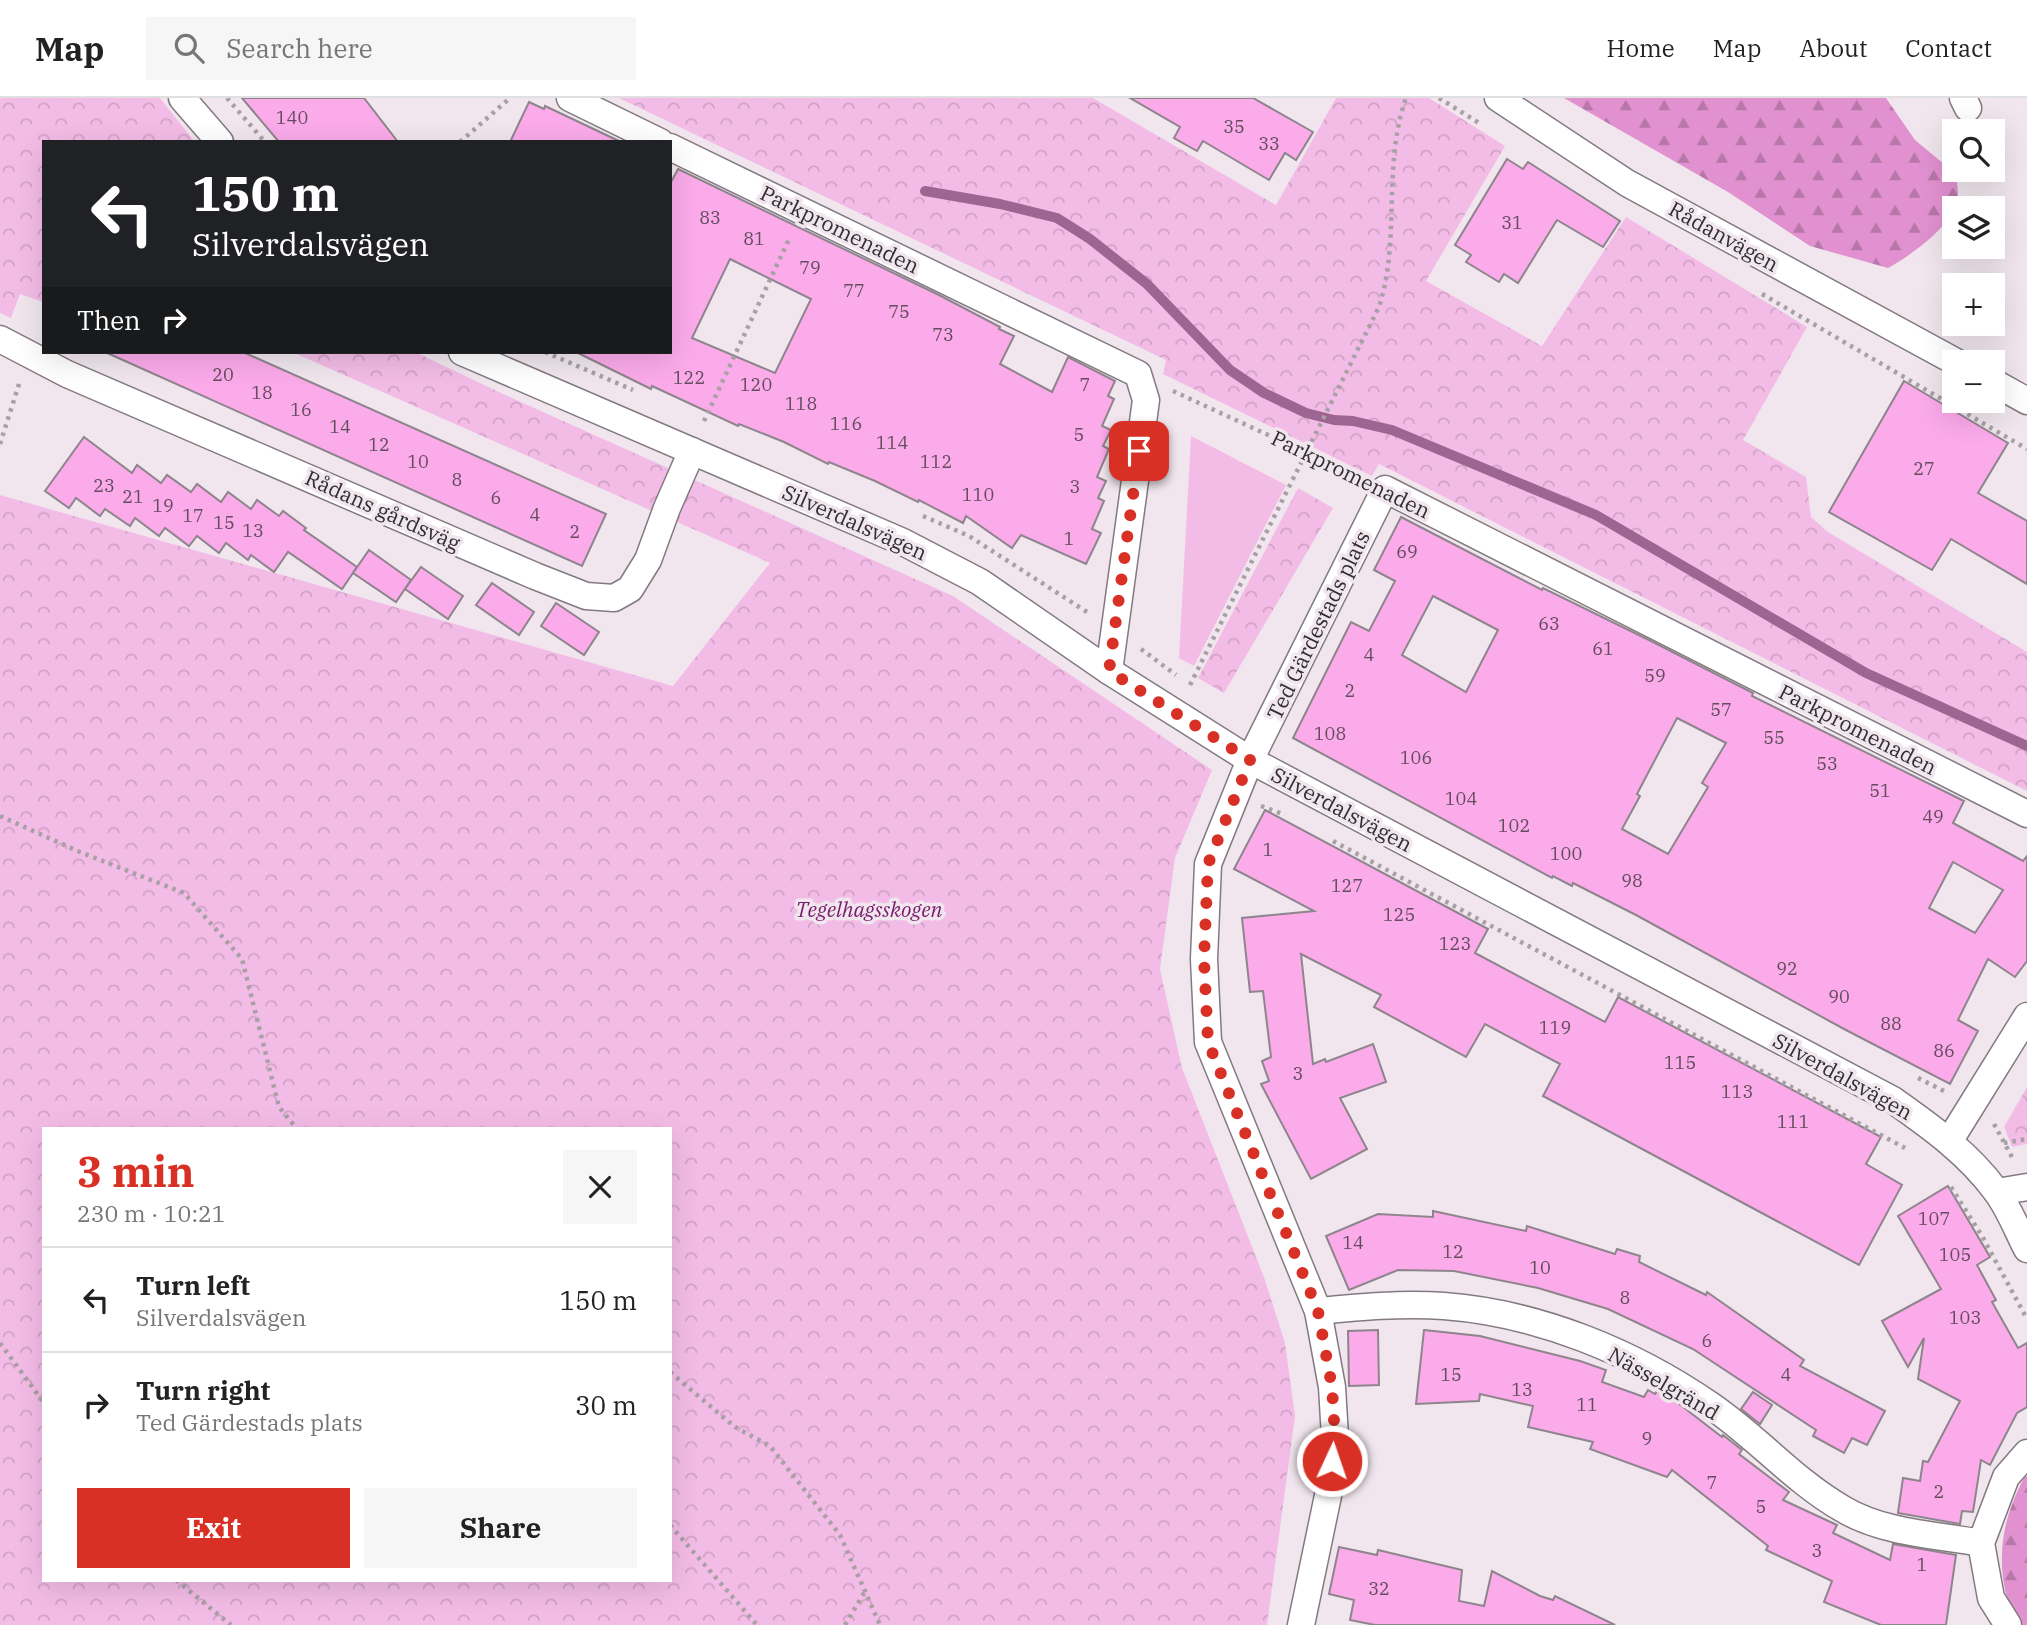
<!DOCTYPE html>
<html lang="en">
<head>
<meta charset="utf-8">
<style>
	:root { --surface:#fff; --page:#f6f6f6; --text:#222; --muted:#767676; --line:#e0e0e0; --accent:#d93025 }
	body { margin:0; font-family:"IBM Plex Serif",serif; background:var(--page); color:var(--text); height:100vh; display:flex; flex-direction:column; font-size:26px; white-space:nowrap }
	* { box-sizing:border-box; margin:0 }
	p { font-size:23px; color:var(--muted) }
	.icon { flex:none; width:38px; height:38px; fill:none; stroke:currentColor; stroke-width:2; stroke-linecap:round; stroke-linejoin:round }
	.map { position:relative; flex:1; overflow:hidden }
	.side { position:absolute; left:42px; top:1029px; width:630px; height:455px; display:flex; flex-direction:column; background:var(--surface); border-radius:0px; box-shadow:0 7px 28px #0002 }
	.side>* { flex:none }
	.top-card { position:absolute; left:42px; top:42px; width:630px; height:214px; border-radius:0px; box-shadow:0 7px 28px #0002; background:#202124; color:#fff; overflow:hidden }
	.buttons { position:absolute; left:1942px; top:21px; display:grid; gap:14px }
	.buttons a { display:grid; place-items:center; width:63px; height:63px; border-radius:0px; background:var(--surface); box-shadow:0 7px 28px #0002; font-size:35px }
	.pin { position:absolute; display:grid; place-items:center; width:60px; height:60px; color:#fff; margin:-30px; border-radius:14px; box-shadow:0 4px 10px #0006 }
	.me { position:absolute; width:77px; margin:-38px; rotate:3deg; stroke-linejoin:round; filter:drop-shadow(0 0 5px #0008) }
	.turn { display:flex; align-items:center; gap:24px; height:147px; padding:0 35px; font-size:32px }
	.turn .icon { width:91px; height:91px; stroke-width:2.5 }
	.turn b { display:block; font-size:49px; line-height:60px }
	.then { display:flex; align-items:center; height:66px; padding:0 35px; background:#0003; gap:14px; font-size:26px }
	.round { display:grid; place-items:center; flex:none; width:74px; height:74px; border-radius:0px; background:var(--page) }
	.overview { display:flex; align-items:center; justify-content:space-between; height:119px; padding:0 35px }
	h1 { font-size:42px; font-weight:700; line-height:52px; color:var(--accent) }
	.button { display:flex; gap:14px; margin-top:auto; padding:14px 35px }
	.button a { flex:1; height:80px; border-radius:0px; background:var(--accent); color:#fff; font-size:28px; font-weight:700; line-height:80px; text-align:center }
	.button a+a { background:var(--page); color:var(--text) }
	ul { padding:0; list-style:none }
	li { display:flex; align-items:center; gap:21px; height:105px; padding:0 35px; border-top:2px solid var(--line) }
	li div { flex:1 }
	li b { display:block; font-size:26px }
	li em { font-style:normal }
	header { display:flex; align-items:center; gap:42px; box-sizing:border-box; height:98px; padding:0 35px; background:var(--surface); border-bottom:2px solid var(--line) }
	header strong { font-size:33px }
	nav { display:flex; gap:38px; margin-inline-start:auto; font-size:24px }
	.search { width:490px; height:63px; background:var(--page); display:flex; align-items:center; gap:18px; box-sizing:border-box; padding:0 24px; border-radius:0px; color:var(--muted); font-size:26px }
	.map>svg:first-child { display:block }
	.green { fill:#f3bce7 }
	.forest { fill:url(#forest-firs) }
	.park { fill:url(#park-crowns); fill-rule:evenodd }
	.lines { fill:none; stroke-linecap:round; stroke-linejoin:round }
	.stream { stroke:#9d6591; stroke-width:10 }
	.building { fill:#fbaaea; stroke:#8e858c; stroke-width:2; fill-rule:evenodd }
	.street-casing { stroke:#837a81; stroke-width:29 }
	.path { stroke:#a8a0a5; stroke-width:4.5; stroke-dasharray:3.5 5; stroke-linecap:butt }
	.street { stroke:#fff; stroke-width:26 }
	.route { stroke:#d93025; stroke-width:12; stroke-dasharray:0 21.6 }
	.labels { text-anchor:middle; dominant-baseline:central; stroke-width:7; stroke-linejoin:round; paint-order:stroke }
	.number-label { font-size:18px; fill:#644d5e }
	.street-label { font-size:21px; fill:#312e30; stroke:#f1e6ee }
	.park-label { font-size:21px; font-style:italic; fill:#7a1d6c; stroke:#f1e6ee }
</style>
</head>
<body>
<header>
<strong>Map</strong>
<div class="search"><svg class="icon" aria-label="search" viewBox="0 0 24 24"><circle cx="10" cy="10" r="6"/><path d="M15 15l6 6"/></svg>Search here</div>
<nav><a>Home</a><a>Map</a><a>About</a><a>Contact</a></nav>
</header>
<div class="map">
<svg width="2027" height="1527" viewBox="0 0 2027 1527">
	<defs>
		<pattern id="forest-firs" width="22" height="20" patternUnits="userSpaceOnUse" patternTransform="scale(1.75)"><rect width="22" height="20" fill="#e191d0"/><path d="M5 1l3.5 6h-7zM16 11l3.5 6h-7z" fill="#b777a9"/></pattern>
		<pattern id="park-crowns" width="20" height="18" patternUnits="userSpaceOnUse" patternTransform="scale(1.75)"><rect width="20" height="18" fill="#f3bce7"/><path d="M2 6a3 3 0 1 1 6 0M12 15a3 3 0 1 1 6 0" fill="none" stroke="#d1a2c6"/></pattern>
	</defs>
	<rect width="100%" height="100%" fill="#f1e6ee"/>
	<!-- green -->
	<polygon class="green" points="1191,338 1286,387 1194,568 1179,560"/>
	<!-- forest -->
	<g class="forest">
		<path d="M1564 0H1886L1915 42 1956 76C1957 84 1959 95 1957 103 1951 129 1910 158 1888 170L1810 148 1728 94Z"/>
		<path d="M2025 1378 2027 1379V1527H2016C1994 1474 1998 1428 2025 1378Z"/>
	</g>
	<!-- park -->
	<g class="park">
		<polygon points="0,0 160,0 195,44 44,44 44,204 20,196 11,220 0,215"/>
		<polygon points="619,0 1093,0 1276,107 1336,0 1429,0 1505,48 1426,183 1542,248 1626,119 1807,229 1743,342 1806,379 1811,419 1828,434 2027,554 2027,693 1379,366 1372,378 1163,276 1166,262"/>
		<path d="M292 254H415L501 295 953 498 1212 672 1175 760 1160 871 1182 970 1265 1182 1285 1245 1295 1318 1267 1527H0V397L673 588 770 465ZM44 1031H670V1482H44Z"/>
		<polygon points="1298,390 1333,410 1224,595 1198,580"/>
		<polygon points="2027,989 2027,1046 2012,1049 2004,1029"/>
	</g>
	<g class="lines">
		<!-- stream -->
		<polyline class="stream" points="925,93 1000,106 1057,120 1090,141 1147,186 1230,272 1264,295 1306,315 1334,322 1353,323 1392,332 1596,417 1866,575 2027,648"/>
	</g>
	<!-- building -->
	<g class="building">
		<polygon points="242,0 364,0 398,44 279,44"/>
		<polygon points="1130,0 1253,0 1313,34 1296,62 1285,55 1269,82 1203,43 1197,53 1174,40 1180,29"/>
		<polygon points="529,4 544,11 545,8 621,44 510,44"/>
		<polygon points="1507,61 1523,71 1528,64 1620,123 1603,149 1557,122 1518,185 1504,176 1499,184 1466,164 1471,157 1455,147"/>
		<path d="M678 71 939 197 1000 229 999 231 1014 238 1000 266 1052 294 1068 259 1115 283 1108 298 1114 301 1102 328 1111 332 1103 348 1109 351 1097 379 1106 383 1098 400 1104 403 1092 431 1101 435 1086 466 1021 437 1012 450 966 418 963 425 919 402 918 404 875 383 829 364 828 366 784 344 739 326 738 328 652 288 651 291 576 254H670V86ZM730 161 811 201 775 275 692 240Z"/>
		<polygon points="105,254 243,254 606,416 582,468"/>
		<polygon points="1904,283 2008,345 1978,395 2027,423 2027,486 1951,441 1932,472 1829,414"/>
		<polygon points="84,339 132,375 137,367 161,385 167,377 191,394 197,386 221,404 228,394 251,411 257,402 279,418 283,413 306,430 304,432 357,469 342,491 288,454 274,474 251,457 248,462 226,445 219,455 197,438 189,448 165,430 159,438 135,420 130,428 105,411 100,418 76,400 69,410 45,393"/>
		<path d="M1401 419 1542 492 1543 490 1649 542 1753 595 1752 598 1964 703 1953 725 2023 763 2027 758V863L2015 879 1988 861 1958 922 1978 933 1950 986 1844 931 1636 817 1573 785 1572 788 1553 778 1552 780 1293 640 1351 524 1369 533 1395 483 1374 472ZM1433 498 1498 532 1466 594 1402 557ZM1677 620 1726 645 1702 685 1708 689 1668 756 1622 731 1640 698 1637 696ZM1953 764 2003 792 1975 835 1929 810Z"/>
		<polygon points="369,452 411,482 396,504 353,475"/>
		<polygon points="421,469 463,498 448,521 405,491"/>
		<polygon points="492,485 534,514 519,537 476,507"/>
		<polygon points="556,505 599,534 584,557 541,528"/>
		<polygon points="1265,712 1488,831 1475,855 1605,924 1618,899 1881,1039 1866,1066 1902,1087 1859,1167 1543,998 1560,966 1485,926 1466,959 1374,909 1381,897 1301,856 1313,966 1325,961 1326,964 1373,946 1386,984 1340,1000 1367,1051 1311,1081 1261,986 1269,983 1262,963 1271,959 1263,893 1250,894 1242,820 1314,813 1234,771"/>
		<polygon points="1948,1088 1990,1159 1977,1167 1996,1202 1992,1204 2018,1250 2027,1245 2027,1309 2017,1315 1990,1367 1981,1362 1973,1414 1962,1413 1960,1426 1898,1415 1903,1380 1920,1383 1923,1363 1928,1364 1960,1303 1918,1281 1924,1240 1908,1269 1882,1223 1941,1191 1898,1118"/>
		<polygon points="1433,1113 1526,1133 1527,1128 1615,1156 1617,1151 1640,1158 1639,1164 1706,1197 1707,1194 1804,1262 1800,1268 1885,1313 1867,1347 1852,1340 1844,1355 1813,1338 1816,1332 1693,1251 1608,1211 1538,1190 1454,1173 1398,1172 1349,1192 1326,1138 1378,1116 1433,1119"/>
		<polygon points="1378,1232 1379,1287 1349,1288 1348,1233"/>
		<polygon points="1424,1232 1480,1238 1580,1263 1606,1272 1602,1284 1644,1299 1648,1292 1655,1296 1657,1293 1674,1302 1722,1339 1723,1337 1742,1352 1739,1356 1789,1394 1783,1402 1837,1427 1833,1435 1890,1462 1893,1446 1956,1457 1946,1527 1881,1527 1824,1504 1832,1483 1766,1452 1768,1448 1672,1372 1667,1379 1590,1351 1593,1344 1528,1329 1533,1308 1480,1296 1479,1303 1416,1306"/>
		<polygon points="1753,1294 1772,1307 1760,1326 1741,1311"/>
		<polygon points="1339,1449 1377,1457 1378,1452 1462,1472 1459,1503 1484,1508 1492,1473 1540,1498 1553,1502 1555,1498 1615,1527 1375,1527 1350,1522 1354,1502 1329,1496"/>
	</g>
	<g class="lines">
		<!-- street casing -->
		<g class="street-casing">
			<g id="street">
				<polyline points="182,0 220,44"/>
				<polyline points="570,0 660,44"/>
				<polyline points="1498,0 1627,85 1956,264"/>
				<polyline points="1963,0 1968,10"/>
				<polyline points="670,49 1138,276 1146,302 1109,573"/>
				<polyline points="0,241 67,276 535,478 586,498 614,500 630,491 648,462 667,410 692,353"/>
				<path d="M462 254 903 444 980 484 1109 573 1250 662 1893 1002C1931 1029 1968 1055 1996 1093 2009 1110 2017 1132 2027 1151"/>
				<polyline points="1993,284 2027,303"/>
				<polyline points="1950,1042 2027,918"/>
				<polyline points="1997,1094 2027,1089"/>
				<path d="M1318 1213C1360 1209 1402 1205 1444 1208 1538 1215 1633 1254 1710 1307 1756 1338 1794 1383 1843 1411 1883 1435 1937 1437 1981 1445"/>
				<polyline points="1301,1527 1330,1388 1335,1339 1332,1289 1318,1213 1208,944 1204,861 1208,766 1250,662 1385,391 2027,716"/>
				<polyline points="2008,1527 1991,1500 1981,1445 2006,1379 2027,1355"/>
			</g>
		</g>
		<!-- path -->
		<g class="path">
			<polyline points="227,0 265,44"/>
			<polyline points="1439,0 1479,25"/>
			<polyline points="460,44 510,0"/>
			<polyline points="1762,196 2027,351"/>
			<polyline points="545,254 633,292"/>
			<polyline points="1173,293 1359,379"/>
			<polyline points="704,323 790,139"/>
			<polyline points="0,346 20,283"/>
			<polyline points="923,418 969,438 1087,514"/>
			<polyline points="1141,551 1176,577"/>
			<path d="M1190 587 1379 209C1401 141 1382 68 1406 0"/>
			<polyline points="1261,708 1285,717"/>
			<polyline points="0,718 80,754 184,795 242,861 279,1009 297,1031"/>
			<polyline points="1333,743 1905,1050"/>
			<polyline points="1918,980 1948,995"/>
			<polyline points="1994,1026 2013,1061"/>
			<polyline points="2004,1045 2027,1041"/>
			<polyline points="1951,1089 1982,1138 2027,1221"/>
			<polyline points="0,1245 44,1305"/>
			<polyline points="670,1274 735,1329 770,1348 840,1437 880,1527"/>
			<polyline points="670,1427 757,1527"/>
			<polyline points="176,1482 231,1527"/>
			<polyline points="845,1527 864,1495"/>
		</g>
		<!-- street -->
		<use href="#street" class="street"/>
	</g>
	<g class="lines">
		<!-- route -->
		<polyline class="route" points="1139,353 1109,573 1250,662 1208,766 1204,861 1208,944 1318,1213 1332,1289 1335,1339 1332,1363"/>
	</g>
	<g class="labels">
		<!-- number labels -->
		<g class="number-label">
			<text x="292" y="19">140</text>
			<text x="1234" y="28">35</text>
			<text x="1269" y="45">33</text>
			<text x="710" y="119">83</text>
			<text x="1512" y="124">31</text>
			<text x="754" y="140">81</text>
			<text x="810" y="169">79</text>
			<text x="854" y="192">77</text>
			<text x="899" y="213">75</text>
			<text x="943" y="236">73</text>
			<text x="223" y="276">20</text>
			<text x="689" y="279">122</text>
			<text x="756" y="286">120</text>
			<text x="1085" y="286">7</text>
			<text x="262" y="294">18</text>
			<text x="801" y="305">118</text>
			<text x="301" y="311">16</text>
			<text x="846" y="325">116</text>
			<text x="340" y="328">14</text>
			<text x="1079" y="336">5</text>
			<text x="892" y="344">114</text>
			<text x="379" y="346">12</text>
			<text x="418" y="363">10</text>
			<text x="936" y="363">112</text>
			<text x="1924" y="370">27</text>
			<text x="457" y="381">8</text>
			<text x="104" y="387">23</text>
			<text x="1075" y="388">3</text>
			<text x="978" y="396">110</text>
			<text x="133" y="398">21</text>
			<text x="496" y="399">6</text>
			<text x="163" y="407">19</text>
			<text x="535" y="416">4</text>
			<text x="193" y="417">17</text>
			<text x="224" y="424">15</text>
			<text x="253" y="432">13</text>
			<text x="575" y="433">2</text>
			<text x="1069" y="440">1</text>
			<text x="1407" y="453">69</text>
			<text x="1549" y="525">63</text>
			<text x="1603" y="550">61</text>
			<text x="1369" y="556">4</text>
			<text x="1655" y="577">59</text>
			<text x="1350" y="592">2</text>
			<text x="1721" y="611">57</text>
			<text x="1330" y="635">108</text>
			<text x="1774" y="639">55</text>
			<text x="1416" y="659">106</text>
			<text x="1827" y="665">53</text>
			<text x="1880" y="692">51</text>
			<text x="1461" y="700">104</text>
			<text x="1933" y="718">49</text>
			<text x="1514" y="727">102</text>
			<text x="1268" y="751">1</text>
			<text x="1566" y="755">100</text>
			<text x="1632" y="782">98</text>
			<text x="1347" y="787">127</text>
			<text x="1399" y="816">125</text>
			<text x="1455" y="845">123</text>
			<text x="1787" y="870">92</text>
			<text x="1839" y="898">90</text>
			<text x="1891" y="925">88</text>
			<text x="1555" y="929">119</text>
			<text x="1944" y="952">86</text>
			<text x="1680" y="964">115</text>
			<text x="1298" y="975">3</text>
			<text x="1737" y="993">113</text>
			<text x="1793" y="1023">111</text>
			<text x="1934" y="1120">107</text>
			<text x="1353" y="1144">14</text>
			<text x="1453" y="1153">12</text>
			<text x="1955" y="1156">105</text>
			<text x="1540" y="1169">10</text>
			<text x="1625" y="1199">8</text>
			<text x="1965" y="1219">103</text>
			<text x="1707" y="1242">6</text>
			<text x="1451" y="1276">15</text>
			<text x="1786" y="1276">4</text>
			<text x="1522" y="1291">13</text>
			<text x="1587" y="1306">11</text>
			<text x="1647" y="1340">9</text>
			<text x="1712" y="1384">7</text>
			<text x="1939" y="1393">2</text>
			<text x="1761" y="1408">5</text>
			<text x="1817" y="1452">3</text>
			<text x="1922" y="1466">1</text>
			<text x="1379" y="1490">32</text>
		</g>
		<!-- street labels -->
		<g class="street-label">
			<text transform="translate(840 131) rotate(26)">Parkpromenaden</text>
			<text transform="translate(1724 138) rotate(29)">Rådanvägen</text>
			<text transform="translate(1351 376) rotate(26)">Parkpromenaden</text>
			<text transform="translate(383 412) rotate(24)">Rådans gårdsväg</text>
			<text transform="translate(855 424) rotate(24)">Silverdalsvägen</text>
			<text transform="translate(1318 527) rotate(-64)">Ted Gärdestads plats</text>
			<text transform="translate(1858 631) rotate(27)">Parkpromenaden</text>
			<text transform="translate(1342 711) rotate(28)">Silverdalsvägen</text>
			<text transform="translate(1843 978) rotate(29)">Silverdalsvägen</text>
			<text transform="translate(1664 1285) rotate(30)">Nässelgränd</text>
		</g>
		<!-- park labels -->
		<g class="park-label">
			<text x="869" y="811">Tegelhagsskogen</text>
		</g>
	</g>
</svg>
<div class="buttons">
<a><svg class="icon" aria-label="search" viewBox="0 0 24 24"><circle cx="10" cy="10" r="6"/><path d="M15 15l6 6"/></svg></a>
<a><svg class="icon" aria-label="layers" viewBox="0 0 24 24"><path d="M12 4l9 5-9 5-9-5zM3 14l9 5 9-5"/></svg></a>
<a>+</a>
<a>−</a>
</div>
<div class="pin" style="left:1139px;top:353px;background:#d93025"><svg class="icon" aria-label="arrive" viewBox="0 0 24 24"><path d="M6 21V4h12l-3 4 3 4H6"/></svg></div>
<svg class="me" style="left:1332px;top:1363px" viewBox="-20 -20 40 40"><circle r="17" fill="#d93025" stroke="#fff" stroke-width="3"/><path d="M0-11L8 9 0 5-8 9z" fill="#fff"/></svg>
<div class="top-card">
<div class="turn"><svg class="icon" aria-label="left" viewBox="0 0 24 24"><path d="M17 20v-9H6M10 6l-5 5 5 5"/></svg><div><b>150 m</b>Silverdalsvägen</div></div>
<div class="then">Then<svg class="icon" aria-label="right" viewBox="0 0 24 24"><path d="M7 20v-9h11M14 6l5 5-5 5"/></svg></div>
</div>
<section class="side">
<div class="overview"><div><h1>3 min</h1><p>230 m · 10:21</p></div><a class="round"><svg class="icon" aria-label="close" viewBox="0 0 24 24"><path d="M6 6l12 12M18 6L6 18"/></svg></a></div>
<ul>
<li><svg class="icon" aria-label="left" viewBox="0 0 24 24"><path d="M17 20v-9H6M10 6l-5 5 5 5"/></svg><div><b>Turn left</b><p>Silverdalsvägen</p></div><em>150 m</em></li>
<li><svg class="icon" aria-label="right" viewBox="0 0 24 24"><path d="M7 20v-9h11M14 6l5 5-5 5"/></svg><div><b>Turn right</b><p>Ted Gärdestads plats</p></div><em>30 m</em></li>
</ul>
<div class="button"><a>Exit</a><a>Share</a></div>
</section>
</div>
</body>
</html>
